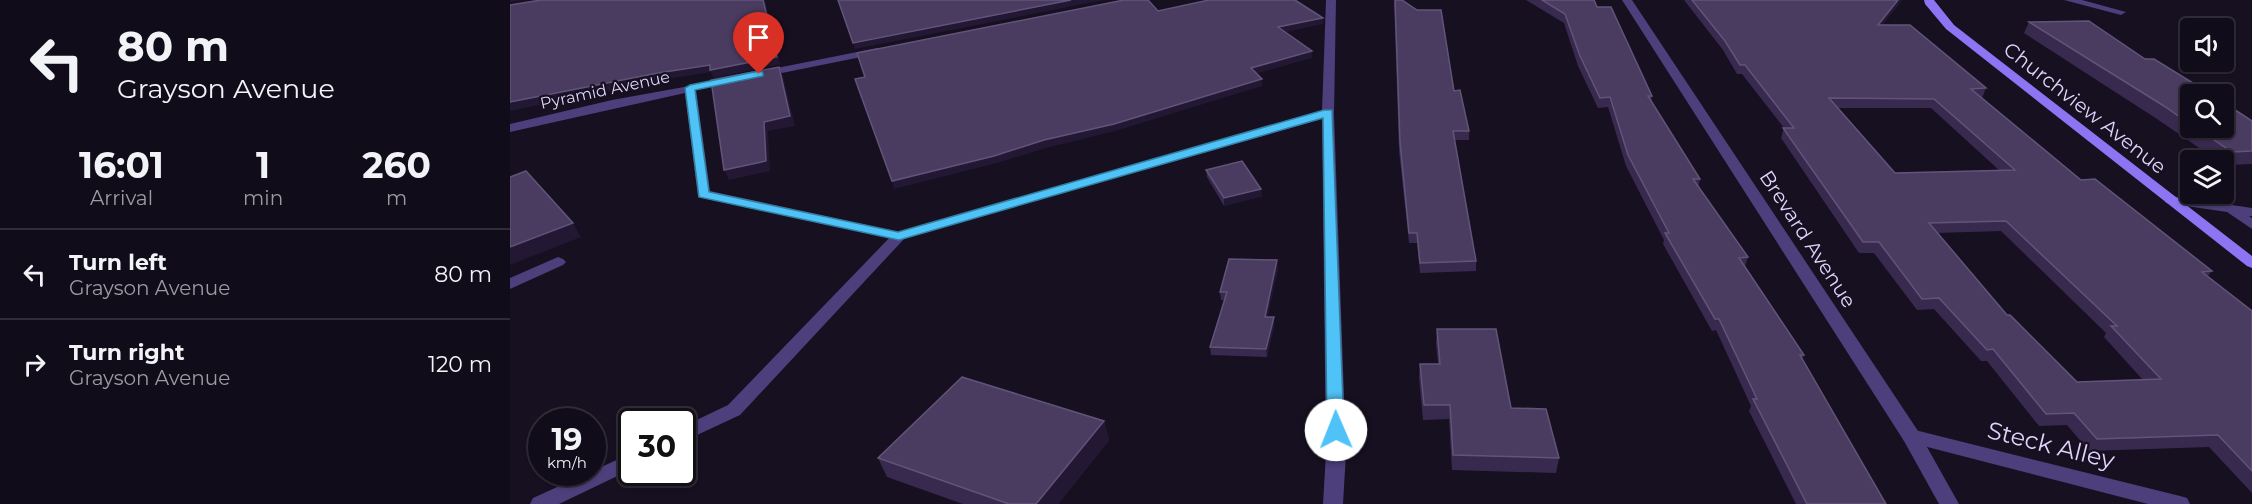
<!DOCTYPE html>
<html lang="en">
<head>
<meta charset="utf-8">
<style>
	:root { --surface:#100c19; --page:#1e1a26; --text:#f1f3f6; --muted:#9c9ba2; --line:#302c38 }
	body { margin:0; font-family:Montserrat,sans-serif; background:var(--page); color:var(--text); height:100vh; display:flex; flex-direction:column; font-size:22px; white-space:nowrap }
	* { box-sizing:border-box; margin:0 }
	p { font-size:20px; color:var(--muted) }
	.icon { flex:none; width:33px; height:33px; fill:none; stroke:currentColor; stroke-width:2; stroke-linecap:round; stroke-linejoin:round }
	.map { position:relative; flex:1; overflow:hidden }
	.details { display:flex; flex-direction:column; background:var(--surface); width:510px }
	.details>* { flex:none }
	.hud { background:#100c19; color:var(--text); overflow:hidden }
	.controls { position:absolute; left:1670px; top:18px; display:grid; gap:12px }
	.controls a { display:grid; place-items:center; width:54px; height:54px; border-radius:6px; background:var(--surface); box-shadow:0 2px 4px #0004,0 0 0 2px var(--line); font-size:30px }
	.speed { position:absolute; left:18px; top:408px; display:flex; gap:12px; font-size:30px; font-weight:700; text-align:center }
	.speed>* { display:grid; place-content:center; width:78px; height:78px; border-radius:50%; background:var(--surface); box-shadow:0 2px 4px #0004,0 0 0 2px var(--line); line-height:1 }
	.speed small { font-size:15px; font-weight:400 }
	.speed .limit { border:3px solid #111; border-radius:9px; background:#fff; color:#111 }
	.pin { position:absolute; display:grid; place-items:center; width:51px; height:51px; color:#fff; margin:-62px -26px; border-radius:50% 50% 50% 0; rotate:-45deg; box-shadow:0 0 6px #0007 }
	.pin .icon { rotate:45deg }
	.me { position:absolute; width:66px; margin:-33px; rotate:359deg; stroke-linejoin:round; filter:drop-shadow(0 0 4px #0008) }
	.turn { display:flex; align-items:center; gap:21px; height:126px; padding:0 18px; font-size:27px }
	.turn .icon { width:78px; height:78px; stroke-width:2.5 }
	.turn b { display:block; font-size:42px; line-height:51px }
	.eta { display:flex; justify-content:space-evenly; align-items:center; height:102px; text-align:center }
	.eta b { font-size:36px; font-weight:700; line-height:42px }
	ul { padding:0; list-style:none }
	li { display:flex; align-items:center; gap:18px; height:90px; padding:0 18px; border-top:2px solid var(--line) }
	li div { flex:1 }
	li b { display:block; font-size:22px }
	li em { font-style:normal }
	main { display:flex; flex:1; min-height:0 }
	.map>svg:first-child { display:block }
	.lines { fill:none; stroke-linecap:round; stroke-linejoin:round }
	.lane { fill:#4c3f7c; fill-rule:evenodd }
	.street { fill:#4c3f7c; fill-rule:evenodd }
	.secondary { fill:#8c74f2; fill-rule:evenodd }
	.wall { fill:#382a4e; fill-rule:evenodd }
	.shaded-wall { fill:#231834 }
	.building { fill:#4a3c61; stroke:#615479; stroke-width:1.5; fill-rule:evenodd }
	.route { fill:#4fc3f7; stroke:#337fa1; stroke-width:1.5 }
	.labels { text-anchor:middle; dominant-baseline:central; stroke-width:4.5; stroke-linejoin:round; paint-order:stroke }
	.far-street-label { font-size:16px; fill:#dfd4fb; stroke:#161021 }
	.street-label { font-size:20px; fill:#dfd4fb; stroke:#161021 }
	.near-street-label { font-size:24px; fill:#dfd4fb; stroke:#161021 }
</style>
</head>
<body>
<main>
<section class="details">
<div class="hud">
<div class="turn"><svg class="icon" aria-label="left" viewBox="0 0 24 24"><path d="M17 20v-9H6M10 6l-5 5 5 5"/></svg><div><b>80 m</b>Grayson Avenue</div></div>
</div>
<div class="eta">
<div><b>16:01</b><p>Arrival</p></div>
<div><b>1</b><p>min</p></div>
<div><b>260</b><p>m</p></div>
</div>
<ul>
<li><svg class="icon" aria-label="left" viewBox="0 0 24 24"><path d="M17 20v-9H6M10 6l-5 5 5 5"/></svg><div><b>Turn left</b><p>Grayson Avenue</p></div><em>80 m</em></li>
<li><svg class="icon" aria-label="right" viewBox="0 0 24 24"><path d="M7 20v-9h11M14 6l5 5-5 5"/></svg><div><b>Turn right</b><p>Grayson Avenue</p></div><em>120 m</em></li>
</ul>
</section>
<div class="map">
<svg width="1742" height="504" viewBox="0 0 1742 504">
	<rect width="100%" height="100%" fill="#161021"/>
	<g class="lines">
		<!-- lane -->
		<g class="lane">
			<polygon points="1554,0 1572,0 1616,12 1611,15"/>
			<polygon points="1661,196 1742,208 1742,216 1739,216 1742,218 1742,229 1717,212 1656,203 1654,200 1656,197"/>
			<polygon points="389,232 394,233 396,236 394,239 230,415 172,442 172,427 218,405 384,233"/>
			<polygon points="48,257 53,259 56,262 53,265 0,289 0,278"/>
			<polygon points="1401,429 1670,496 1677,498 1680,504 1638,504 1394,441 1392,436 1394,431"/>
			<polygon points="122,453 122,469 49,504 20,504 23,498"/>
		</g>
		<!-- street -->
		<g class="street">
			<polygon points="816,0 826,0 824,113 836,453 833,504 813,504 816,453 812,119 389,240 188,197 175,93 0,132 0,124 102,100 224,78 224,82 186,90 200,191 389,232 812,111"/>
			<polygon points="1112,0 1122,0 1408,431 1449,504 1429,504 1394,441"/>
			<polygon points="367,48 371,49 371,53 252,77 246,74 252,71"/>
		</g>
		<!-- secondary -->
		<polygon class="secondary" points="1414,0 1424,0 1444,25 1742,256 1742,268 1737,266 1436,29 1415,4"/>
	</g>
	<!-- wall -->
	<g class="wall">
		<polygon points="884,0 944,91 959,131 959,140 944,140 966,261 966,271 910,273 907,243 899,243 889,151"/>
		<polygon points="1016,0 1084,0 1087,7 1142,96 1141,102 1190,179 1188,187 1238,257 1235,266 1294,355 1292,360 1376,504 1286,504 1239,411 1241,406 1206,330 1202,331 1153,244 1154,240 1116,166 1098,107 1088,108 1068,66 1054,23"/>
		<path d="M1174 0H1392L1372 25 1476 88 1472 98 1571 180 1702 271 1698 276 1742 311V493L1699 447 1579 451 1557 425 1529 426 1477 361H1471L1424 309 1407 310 1364 253H1349L1271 138 1274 128 1232 74H1227L1213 50ZM1327 108H1421L1490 171 1385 173ZM1491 231 1596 333 1594 337 1633 380 1567 382 1497 315 1427 233Z"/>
		<polygon points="1519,22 1680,94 1680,128 1713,128 1742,121 1742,164 1714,165 1713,160 1707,160 1647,119 1514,33"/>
		<polygon points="696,170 752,196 714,206 697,177"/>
		<polygon points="768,268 757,317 764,317 764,326 757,357 701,355 700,347 714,300 711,300 710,292"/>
		<polygon points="927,329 1001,408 1049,458 1046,473 942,470 939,419 913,420 909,378 910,364 928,364 926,343"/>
		<polygon points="594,421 599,440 548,504 453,504 377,477 368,458"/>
	</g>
	<!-- shaded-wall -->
	<g class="shaded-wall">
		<polygon points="0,0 13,0 0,2"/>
		<polygon points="253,0 255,0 270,64 204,78 201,72 151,80 0,111 0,102"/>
		<polygon points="561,0 594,0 345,49 343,43"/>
		<polygon points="1388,0 1392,0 1365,34 1368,25"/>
		<polygon points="813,18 813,24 768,34 768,27"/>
		<polygon points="802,51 802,58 741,75 741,68"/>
		<polygon points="269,67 273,76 285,126 258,131 260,171 219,180 214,170 254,122"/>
		<polygon points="752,79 752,86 605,131 536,148 487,163 384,189 382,181 534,140"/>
		<polygon points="751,189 752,196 714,206 714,198"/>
		<polygon points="63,223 71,237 0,265 0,247"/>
		<polygon points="767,260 768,268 756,325 755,317"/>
		<polygon points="764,317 764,326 757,357 756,349"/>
		<polygon points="594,421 599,440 548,504 526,504"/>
	</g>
	<!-- building -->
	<g class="building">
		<polygon points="31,0 253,0 267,57 200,70 200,65 148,73 0,102 0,5"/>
		<polygon points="328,0 561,0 343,43"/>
		<polygon points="614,0 638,0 648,11 699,0 785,0 813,18 768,27 802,51 741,68 752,79 604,124 534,140 484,156 382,181 345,79 355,77 347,53"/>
		<polygon points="885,0 892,0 907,10 931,10 944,91 950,90 959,131 943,131 966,261 910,263 907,233 899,233 890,142"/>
		<polygon points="1032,0 1084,0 1087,7 1101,7 1142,96 1138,96 1190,179 1183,179 1238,257 1229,258 1294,355 1290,355 1376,504 1297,504 1243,399 1247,399 1209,319 1205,319 1155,233 1159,233 1118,155 1100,97 1090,98 1070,56 1055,14"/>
		<path d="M1182 0H1388L1368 25H1400L1476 88 1461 89 1571 180 1585 179 1702 271 1692 272 1742 311V471L1708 435 1587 439 1564 413 1536 414 1483 349 1477 350 1429 298 1412 299 1369 242H1353L1273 128H1284L1235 65H1230L1215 41ZM1319 98 1424 99 1505 170 1385 173ZM1496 221 1607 326H1601L1651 379 1567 382 1500 315H1497L1419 223Z"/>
		<polygon points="1579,21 1635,59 1644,59 1701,94 1680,94 1680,124 1654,106 1519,22"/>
		<polygon points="269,67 280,116 254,122 256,161 214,170 201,80"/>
		<polygon points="1713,102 1742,121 1742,151 1722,152 1686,128 1713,128"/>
		<polygon points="732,161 751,189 714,198 696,170"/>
		<polygon points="16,171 63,223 0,247 0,177"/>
		<polygon points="719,259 767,260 755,317 764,317 756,349 700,347 717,292 710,292"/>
		<polygon points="927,329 986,329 1001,408 1036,409 1049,458 943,455 940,405 914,405 910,364 930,364"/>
		<polygon points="452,377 594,421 526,504 499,504 368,458"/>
	</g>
	<!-- route -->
	<polygon class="route" points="249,71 253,72 253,76 185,90 199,192 388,232 814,110 822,110 834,430 832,434 826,436 820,434 817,430 813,118 389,240 189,197 175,88 180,85"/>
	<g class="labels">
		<!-- far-street labels -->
		<g class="far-street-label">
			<text transform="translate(95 90) rotate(-12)">Pyramid Avenue</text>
		</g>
		<!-- street labels -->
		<g class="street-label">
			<text transform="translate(1575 108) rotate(38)">Churchview Avenue</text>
			<text transform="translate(1298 239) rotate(57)">Brevard Avenue</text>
		</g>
		<!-- near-street labels -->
		<g class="near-street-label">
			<text transform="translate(1541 445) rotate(14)">Steck Alley</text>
		</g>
	</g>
</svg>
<div class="controls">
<a><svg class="icon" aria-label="sound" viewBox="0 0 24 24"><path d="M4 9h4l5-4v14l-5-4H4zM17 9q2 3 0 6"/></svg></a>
<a><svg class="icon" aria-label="search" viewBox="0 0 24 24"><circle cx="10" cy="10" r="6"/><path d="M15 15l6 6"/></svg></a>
<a><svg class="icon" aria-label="layers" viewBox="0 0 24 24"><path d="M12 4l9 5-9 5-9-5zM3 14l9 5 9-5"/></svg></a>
</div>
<div class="speed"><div>19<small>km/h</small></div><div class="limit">30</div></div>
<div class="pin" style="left:249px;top:74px;background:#d93025"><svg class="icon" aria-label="arrive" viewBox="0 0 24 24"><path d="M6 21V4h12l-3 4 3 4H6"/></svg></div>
<svg class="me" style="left:826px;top:430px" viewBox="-20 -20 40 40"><circle r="19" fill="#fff"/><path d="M0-13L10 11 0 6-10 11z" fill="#4fc3f7"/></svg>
</div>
</main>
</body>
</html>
